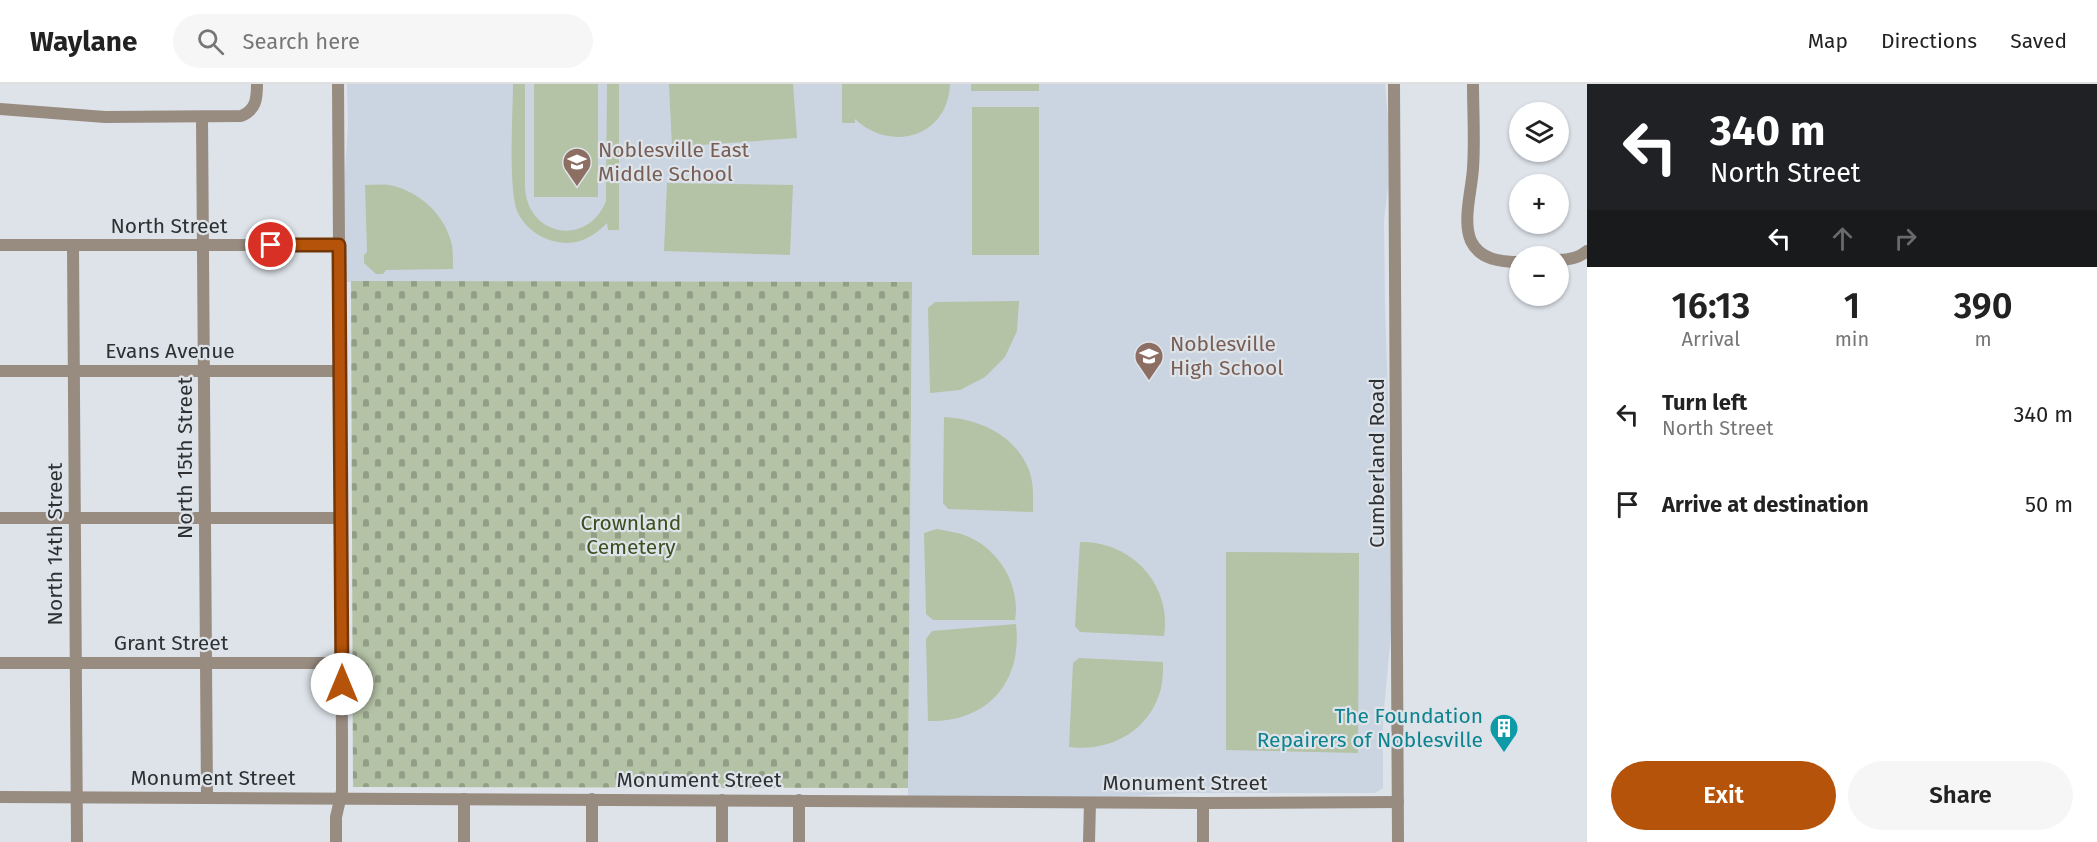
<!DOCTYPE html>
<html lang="en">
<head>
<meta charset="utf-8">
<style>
	:root { --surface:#fff; --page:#f6f6f6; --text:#222; --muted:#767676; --line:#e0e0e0; --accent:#b45309 }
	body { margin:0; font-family:"Fira Sans",sans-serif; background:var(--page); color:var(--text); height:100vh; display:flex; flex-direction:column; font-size:22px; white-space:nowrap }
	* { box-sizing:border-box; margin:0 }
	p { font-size:20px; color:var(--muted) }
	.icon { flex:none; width:33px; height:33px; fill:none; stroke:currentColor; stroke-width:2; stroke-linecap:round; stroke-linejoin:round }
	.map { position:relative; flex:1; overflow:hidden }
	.side { display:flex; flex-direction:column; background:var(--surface); width:510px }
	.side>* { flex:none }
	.guide { background:#202124; color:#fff; overflow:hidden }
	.tools { position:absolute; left:1509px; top:18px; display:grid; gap:12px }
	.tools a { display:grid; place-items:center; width:60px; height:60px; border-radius:50%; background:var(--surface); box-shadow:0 2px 4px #0004; font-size:30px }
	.pin { position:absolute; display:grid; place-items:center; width:51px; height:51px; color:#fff; margin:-26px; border:3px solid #fff; border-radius:50%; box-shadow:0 2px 6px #0007 }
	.me { position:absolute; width:66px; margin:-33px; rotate:0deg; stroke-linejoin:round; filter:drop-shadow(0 0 4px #0008) }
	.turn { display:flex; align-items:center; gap:21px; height:126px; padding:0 24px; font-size:27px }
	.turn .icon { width:78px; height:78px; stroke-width:2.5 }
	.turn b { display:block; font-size:42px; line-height:51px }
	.lanes { display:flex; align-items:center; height:57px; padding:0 24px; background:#0003; justify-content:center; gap:30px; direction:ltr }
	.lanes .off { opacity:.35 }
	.eta { display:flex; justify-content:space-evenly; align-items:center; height:102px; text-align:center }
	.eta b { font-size:36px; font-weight:600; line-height:42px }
	.cta { display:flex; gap:12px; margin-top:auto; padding:12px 24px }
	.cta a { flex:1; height:69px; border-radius:36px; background:var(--accent); color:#fff; font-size:24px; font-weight:600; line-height:69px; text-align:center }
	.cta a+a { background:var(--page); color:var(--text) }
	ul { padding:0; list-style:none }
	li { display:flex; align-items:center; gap:18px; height:90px; padding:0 24px }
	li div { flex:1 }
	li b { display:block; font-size:22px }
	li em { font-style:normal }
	header { display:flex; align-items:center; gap:36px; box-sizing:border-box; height:84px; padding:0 30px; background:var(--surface); border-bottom:2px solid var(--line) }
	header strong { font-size:28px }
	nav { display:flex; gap:33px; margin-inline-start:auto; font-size:21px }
	.search { width:420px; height:54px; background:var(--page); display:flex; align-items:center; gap:15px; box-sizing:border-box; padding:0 21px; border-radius:33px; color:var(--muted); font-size:22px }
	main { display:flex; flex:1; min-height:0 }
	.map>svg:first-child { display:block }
	.built { fill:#cad5e1 }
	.cemetery { fill:url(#cemetery-stones) }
	.pitch { fill:#b4c2a5 }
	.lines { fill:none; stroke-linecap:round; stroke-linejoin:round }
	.minor { stroke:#988b80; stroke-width:12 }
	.route-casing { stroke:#753606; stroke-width:15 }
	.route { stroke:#b45309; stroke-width:10 }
	.labels { text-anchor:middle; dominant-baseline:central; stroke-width:4.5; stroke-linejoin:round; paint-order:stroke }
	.education-label { font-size:21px; fill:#785e54; stroke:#dde3e9; text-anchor:start }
	.street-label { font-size:21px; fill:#2e3032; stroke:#dde3e9 }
	.park-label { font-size:21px; fill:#3b501c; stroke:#dde3e9 }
	.culture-label { font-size:21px; fill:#0d838f; stroke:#dde3e9; text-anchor:end }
</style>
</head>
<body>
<header>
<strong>Waylane</strong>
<div class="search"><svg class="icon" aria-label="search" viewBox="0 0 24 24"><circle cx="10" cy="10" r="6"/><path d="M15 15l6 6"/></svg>Search here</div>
<nav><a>Map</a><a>Directions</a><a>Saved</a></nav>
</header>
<main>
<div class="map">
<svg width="1587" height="758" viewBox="0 0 1587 758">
	<defs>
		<pattern id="cemetery-stones" width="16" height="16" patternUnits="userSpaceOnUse" patternTransform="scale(1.5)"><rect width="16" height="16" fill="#b4c2a5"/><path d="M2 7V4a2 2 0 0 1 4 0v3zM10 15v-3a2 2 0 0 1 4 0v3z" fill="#939e87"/></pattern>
	</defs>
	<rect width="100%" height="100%" fill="#dde3e9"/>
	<!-- built -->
	<polygon class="built" points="347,0 1385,0 1388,37 1388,103 1384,137 1385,220 1390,376 1391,548 1383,637 1383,704 1375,709 1184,709 1116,713 908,712 912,198 342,198 343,117 348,42"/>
	<!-- cemetery -->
	<polygon class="cemetery" points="351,197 912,198 908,704 353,703"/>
	<!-- pitch -->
	<g class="pitch">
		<path d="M513 0H525V104C528 153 588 163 606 117L607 0H619V146H608L607 139C593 154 575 163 553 157 538 153 525 143 518 129 508 107 513 28 513 0Z"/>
		<rect x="534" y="0" width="64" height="113"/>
		<polygon points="669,0 793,0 797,54 672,63"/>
		<path d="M842 0H950C948 53 891 69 855 35V39H842Z"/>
		<rect x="971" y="0" width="68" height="7"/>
		<rect x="972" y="23" width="67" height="148"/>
		<polygon points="667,99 793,101 790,171 664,167"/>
		<path d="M365 101C373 101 382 100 389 101 420 107 445 131 452 161 453 169 453 177 453 185L386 186 383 190H376L364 179V171L367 168Z"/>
		<polygon points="1019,217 1017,247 1005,273 985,293 960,306 930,309 928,224 935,218"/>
		<path d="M944 333C980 335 1015 351 1029 386 1034 399 1033 414 1033 428L948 425 943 419Z"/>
		<path d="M937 445C946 447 956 448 964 451 998 463 1021 501 1015 536H933L926 530 924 449Z"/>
		<path d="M1080 458C1131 457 1172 500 1164 552L1080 548 1075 542Z"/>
		<polygon points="1226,468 1359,469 1358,669 1226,666"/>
		<path d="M1016 540C1023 599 986 639 928 637L926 555 932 547Z"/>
		<path d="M1079 574 1163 578C1163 589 1163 600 1159 611 1146 649 1108 668 1069 663L1073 579Z"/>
	</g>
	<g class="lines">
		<!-- minor -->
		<g class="minor">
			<polyline points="1394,0 1398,758"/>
			<path d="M1473 0C1473 28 1475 56 1473 84 1472 105 1462 137 1471 157 1480 176 1501 178 1520 178"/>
			<path d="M0 25 105 33 241 32C256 26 257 15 257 0"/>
			<polyline points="202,33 207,714"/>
			<polyline points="0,161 339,161"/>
			<polyline points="73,161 77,758"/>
			<path d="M1558 176C1569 176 1579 174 1587 167"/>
			<polyline points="0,287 340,287"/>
			<polyline points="0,434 341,434"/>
			<polyline points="0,579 342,579"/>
			<polyline points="0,713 1203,719 1398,718"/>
			<polyline points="464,715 464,758"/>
			<polyline points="592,715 592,758"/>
			<polyline points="799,716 799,758"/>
			<polyline points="336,758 336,733 342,707 342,655 338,0"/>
			<polyline points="722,758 722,716"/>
			<polyline points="1089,758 1090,719"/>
			<polyline points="1203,758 1203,719"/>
		</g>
	</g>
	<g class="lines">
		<!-- route casing -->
		<g class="route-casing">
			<polyline id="route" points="271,161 339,161 342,600"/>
		</g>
		<!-- route -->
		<use href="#route" class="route"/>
	</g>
	<!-- icons -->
	<defs>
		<g id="school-pin" transform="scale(1.5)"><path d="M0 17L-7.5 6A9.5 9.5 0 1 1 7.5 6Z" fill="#8d6e63" stroke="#dde3e9"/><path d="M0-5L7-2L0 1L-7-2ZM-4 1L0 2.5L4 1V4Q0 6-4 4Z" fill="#fff"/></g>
		<g id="building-pin" transform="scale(1.5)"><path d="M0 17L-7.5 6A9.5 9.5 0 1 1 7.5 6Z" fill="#0f9aa8" stroke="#dde3e9"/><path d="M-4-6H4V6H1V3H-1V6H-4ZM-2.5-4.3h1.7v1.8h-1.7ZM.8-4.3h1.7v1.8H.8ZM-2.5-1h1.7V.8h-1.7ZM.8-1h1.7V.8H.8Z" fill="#fff"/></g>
	</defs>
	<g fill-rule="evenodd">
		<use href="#school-pin" x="577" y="78"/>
		<use href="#school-pin" x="1149" y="272"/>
		<use href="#building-pin" x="1504" y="644"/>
	</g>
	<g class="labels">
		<!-- education labels -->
		<g class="education-label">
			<text x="598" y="66">Noblesville East<tspan x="598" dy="24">Middle School</tspan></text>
			<text x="1170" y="260">Noblesville<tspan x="1170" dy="24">High School</tspan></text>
		</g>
		<!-- street labels -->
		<g class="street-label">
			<text x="169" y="142">North Street</text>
			<text x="170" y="267">Evans Avenue</text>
			<text transform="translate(185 374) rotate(-90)">North 15th Street</text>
			<text transform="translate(1377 379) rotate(-90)">Cumberland Road</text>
			<text transform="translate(55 460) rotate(-90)">North 14th Street</text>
			<text x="171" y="559">Grant Street</text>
			<text x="213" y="694">Monument Street</text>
			<text x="699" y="696">Monument Street</text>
			<text x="1185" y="699">Monument Street</text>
		</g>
		<!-- park labels -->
		<g class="park-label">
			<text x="631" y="439">Crownland<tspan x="631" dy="24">Cemetery</tspan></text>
		</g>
		<!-- culture labels -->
		<g class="culture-label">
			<text x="1483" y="632">The Foundation<tspan x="1483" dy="24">Repairers of Noblesville</tspan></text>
		</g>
	</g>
</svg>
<div class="tools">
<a><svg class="icon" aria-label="layers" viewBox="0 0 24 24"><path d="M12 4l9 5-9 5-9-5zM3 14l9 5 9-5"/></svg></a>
<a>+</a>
<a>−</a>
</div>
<div class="pin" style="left:271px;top:161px;background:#d93025"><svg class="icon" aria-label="arrive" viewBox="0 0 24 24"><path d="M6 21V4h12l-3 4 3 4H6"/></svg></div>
<svg class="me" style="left:342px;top:600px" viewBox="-20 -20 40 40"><circle r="19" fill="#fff"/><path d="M0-13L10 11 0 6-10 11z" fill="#b45309"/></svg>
</div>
<section class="side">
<div class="guide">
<div class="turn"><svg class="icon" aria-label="left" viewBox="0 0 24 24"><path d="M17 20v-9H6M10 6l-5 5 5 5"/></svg><div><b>340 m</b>North Street</div></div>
<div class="lanes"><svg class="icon" aria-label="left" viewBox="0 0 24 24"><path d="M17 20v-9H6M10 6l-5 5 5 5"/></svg><svg class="icon off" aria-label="ahead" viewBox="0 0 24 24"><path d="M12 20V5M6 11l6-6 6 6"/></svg><svg class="icon off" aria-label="right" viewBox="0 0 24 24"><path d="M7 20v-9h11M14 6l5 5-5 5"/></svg></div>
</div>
<div class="eta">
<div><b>16:13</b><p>Arrival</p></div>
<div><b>1</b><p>min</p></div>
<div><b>390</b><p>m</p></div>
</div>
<ul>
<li><svg class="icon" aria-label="left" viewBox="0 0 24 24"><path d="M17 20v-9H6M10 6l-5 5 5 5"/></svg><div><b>Turn left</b><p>North Street</p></div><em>340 m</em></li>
<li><svg class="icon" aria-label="arrive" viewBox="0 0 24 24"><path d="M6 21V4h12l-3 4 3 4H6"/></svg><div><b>Arrive at destination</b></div><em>50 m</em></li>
</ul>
<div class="cta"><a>Exit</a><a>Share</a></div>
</section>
</main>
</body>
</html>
